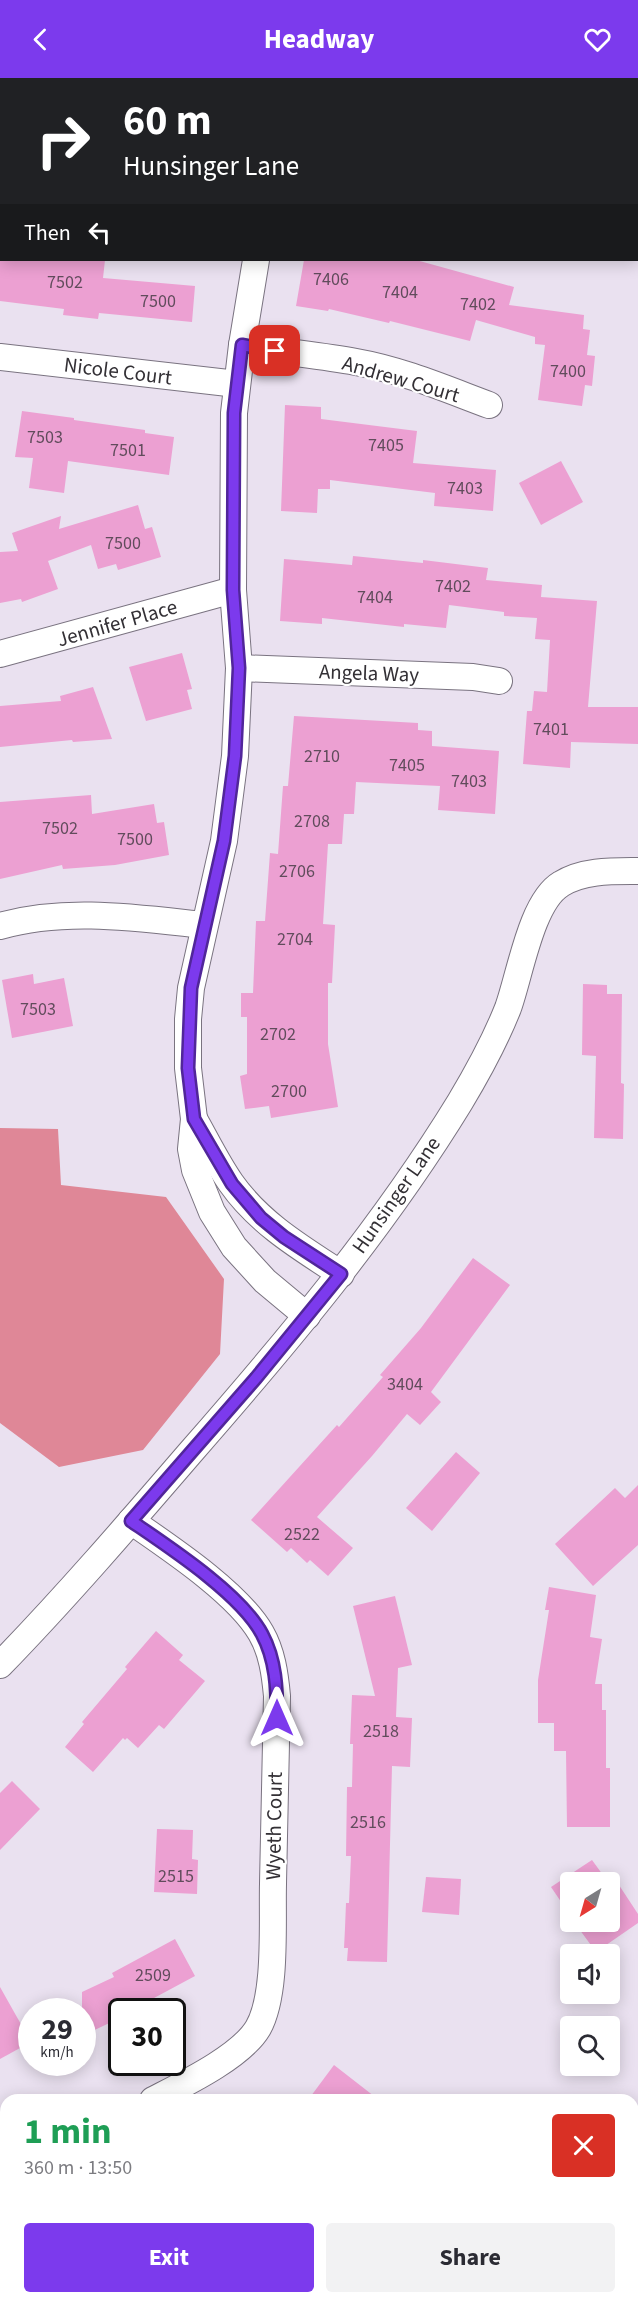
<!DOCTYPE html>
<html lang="en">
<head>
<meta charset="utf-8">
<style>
	:root { --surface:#fff; --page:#f2f2f3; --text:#2b2b33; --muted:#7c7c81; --accent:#7c3aed }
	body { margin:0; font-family:"Source Sans 3",sans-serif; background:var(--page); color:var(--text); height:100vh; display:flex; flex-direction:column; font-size:22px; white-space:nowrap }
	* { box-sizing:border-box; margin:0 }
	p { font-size:20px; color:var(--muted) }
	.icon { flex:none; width:33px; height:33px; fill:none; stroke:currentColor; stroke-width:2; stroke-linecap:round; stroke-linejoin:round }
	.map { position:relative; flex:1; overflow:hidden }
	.drawer { position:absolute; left:0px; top:2016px; width:639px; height:210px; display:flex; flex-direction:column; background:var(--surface); border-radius:18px 18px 0 0; box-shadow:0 3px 15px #0003 }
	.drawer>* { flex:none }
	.hud { position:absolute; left:0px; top:0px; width:639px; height:183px; box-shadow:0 3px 15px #0003; background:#202124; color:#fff; overflow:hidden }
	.needle { width:39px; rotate:217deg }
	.tools { position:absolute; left:560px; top:1794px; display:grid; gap:12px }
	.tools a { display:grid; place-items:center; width:60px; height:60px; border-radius:6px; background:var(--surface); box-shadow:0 3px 15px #0003; font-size:30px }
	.speed { position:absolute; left:18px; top:1920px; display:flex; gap:12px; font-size:30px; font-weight:700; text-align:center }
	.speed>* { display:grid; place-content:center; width:78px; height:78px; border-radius:50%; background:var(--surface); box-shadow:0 3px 15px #0003; line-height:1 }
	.speed small { font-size:15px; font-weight:400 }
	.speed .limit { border:3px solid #111; border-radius:9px; background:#fff; color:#111 }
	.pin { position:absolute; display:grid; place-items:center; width:51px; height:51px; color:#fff; margin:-26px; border-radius:12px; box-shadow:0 3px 9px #0006 }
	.me { position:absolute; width:66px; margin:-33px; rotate:0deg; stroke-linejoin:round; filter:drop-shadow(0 0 4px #0008) }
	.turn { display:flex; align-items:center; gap:21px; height:126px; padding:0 24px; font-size:27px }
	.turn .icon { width:78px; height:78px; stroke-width:2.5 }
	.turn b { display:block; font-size:42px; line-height:51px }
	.then { display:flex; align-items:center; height:57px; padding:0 24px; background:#0003; gap:12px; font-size:22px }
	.round { display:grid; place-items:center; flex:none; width:63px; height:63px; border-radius:6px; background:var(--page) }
	.headline { display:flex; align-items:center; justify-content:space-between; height:102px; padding:0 24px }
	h1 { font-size:36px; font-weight:700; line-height:45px; color:#1e9e55 }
	.cta { display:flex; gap:12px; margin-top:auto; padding:12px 24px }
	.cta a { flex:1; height:69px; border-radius:6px; background:var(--accent); color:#fff; font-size:24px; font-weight:700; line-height:69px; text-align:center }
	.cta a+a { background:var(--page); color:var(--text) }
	header { display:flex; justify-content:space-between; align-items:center; height:78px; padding:0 24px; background:var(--accent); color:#fff; font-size:27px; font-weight:700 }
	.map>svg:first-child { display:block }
	.forest { fill:#df8797 }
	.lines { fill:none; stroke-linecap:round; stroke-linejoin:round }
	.stream { stroke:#6385b4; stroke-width:9 }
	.building { fill:#eca0d2 }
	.minor-casing { stroke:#7a7380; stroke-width:28 }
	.minor { stroke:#fff; stroke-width:26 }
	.route-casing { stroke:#51269a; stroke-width:15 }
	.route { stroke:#7c3aed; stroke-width:10 }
	.labels { text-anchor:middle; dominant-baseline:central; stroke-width:4.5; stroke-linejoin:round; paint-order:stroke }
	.number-label { font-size:18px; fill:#614c5c }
	.street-label { font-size:21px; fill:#333035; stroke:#fff }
</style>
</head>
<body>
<header><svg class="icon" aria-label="back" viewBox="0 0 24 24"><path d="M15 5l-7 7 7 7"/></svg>Headway<svg class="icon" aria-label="heart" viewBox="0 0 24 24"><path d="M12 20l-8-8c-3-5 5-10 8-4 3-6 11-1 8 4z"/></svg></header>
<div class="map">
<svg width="638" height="2226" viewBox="0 0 638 2226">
	<rect width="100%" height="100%" fill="#eae1f0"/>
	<!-- forest -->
	<g class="forest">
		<polygon points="0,1050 58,1051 61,1107 166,1119 224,1201 220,1276 143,1372 59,1389 0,1345"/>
		<polygon points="638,2136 638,2226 425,2226 420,2220 633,2220 633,2137"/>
	</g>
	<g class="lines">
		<!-- stream -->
		<g class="stream">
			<polyline points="633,2187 638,2186"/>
			<polyline points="526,2226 537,2220"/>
		</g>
	</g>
	<!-- building -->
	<g class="building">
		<polygon points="0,182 105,182 103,200 195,208 192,244 99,235 98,241 63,237 64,231 0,223"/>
		<polygon points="304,182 416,182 514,209 509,227 584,237 583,251 590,252 587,277 595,278 592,308 585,307 582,328 538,322 545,267 535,266 535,259 476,242 470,263 390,243 389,245 329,231 328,233 296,228"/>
		<polygon points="285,327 321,329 321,341 417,353 413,385 496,392 493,433 434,428 435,415 330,402 330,411 318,411 317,435 281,433"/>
		<polygon points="22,333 74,340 74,342 145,352 145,355 174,359 169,397 68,383 64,415 29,410 33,380 15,379"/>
		<polygon points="561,383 583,424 541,447 519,405"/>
		<polygon points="138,427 145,451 152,449 161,479 118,492 116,486 98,491 91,467 48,483 58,511 22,524 21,521 0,525 0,474 18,473 12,455 61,438 59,451"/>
		<polygon points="353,478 423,485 423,482 488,490 486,502 542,507 541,519 597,523 588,629 638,629 638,666 571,664 570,690 523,686 527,633 532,633 534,613 547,614 550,562 535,561 537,540 504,538 504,534 449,527 446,550 404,546 404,549 322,540 322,546 280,543 284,481 352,487"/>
		<polygon points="182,575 192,611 187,612 192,631 146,643 129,589"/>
		<polygon points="93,609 112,661 73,664 72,662 0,669 0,628 61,623 60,618"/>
		<polygon points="294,638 418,645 418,652 432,653 432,668 499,673 495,736 438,732 440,708 356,704 354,736 344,736 342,766 328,766 323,846 335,847 332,905 328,905 328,966 338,1029 271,1040 269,1028 245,1031 240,998 247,996 247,939 241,939 241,915 253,915 256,843 265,843 270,775 278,776 283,708 288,708"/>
		<polygon points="91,717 92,736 154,726 157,745 164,744 169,777 115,787 63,791 62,787 0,801 0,724"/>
		<polygon points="33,896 34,906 64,900 73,948 12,960 2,902"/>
		<polygon points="583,906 607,907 607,916 622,916 621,1005 624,1006 623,1061 594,1060 596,978 582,977"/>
		<polygon points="473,1180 510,1207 431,1314 441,1324 420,1347 407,1336 372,1378 317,1439 353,1470 328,1498 310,1482 307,1485 291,1470 287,1474 251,1442 337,1347 339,1349 383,1299 380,1297 421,1250"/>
		<polygon points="456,1374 480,1395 432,1453 406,1430"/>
		<polygon points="638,1407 638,1467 593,1508 555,1466 615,1410 625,1420"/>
		<polygon points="549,1509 596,1517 590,1559 602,1561 595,1606 602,1606 602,1632 606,1632 606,1690 610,1690 610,1749 567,1749 566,1673 554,1673 554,1645 538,1645 538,1602 549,1532 545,1532"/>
		<polygon points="395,1518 412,1587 398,1590 396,1639 412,1640 410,1689 392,1688 387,1884 347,1883 348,1870 344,1870 345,1850 346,1825 349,1825 351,1778 346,1778 347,1709 352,1709 353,1666 350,1666 352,1617 375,1618 353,1528"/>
		<polygon points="156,1553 183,1577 179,1582 205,1603 164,1651 159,1647 138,1670 127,1660 125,1662 123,1660 93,1694 65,1669 84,1646 82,1644 127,1591 125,1589"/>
		<polygon points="12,1703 40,1731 0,1772 0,1715"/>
		<polygon points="157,1751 193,1752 192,1781 198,1782 197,1816 154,1814"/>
		<polygon points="592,1782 608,1804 570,1804 570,1837 551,1809"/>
		<polygon points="426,1799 461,1801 459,1837 422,1834"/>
		<polygon points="615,1801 638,1836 638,1845 596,1874 574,1844 609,1844 609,1805"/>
		<polygon points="175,1861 195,1898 128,1934 122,1934 122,1939 82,1958 82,1914 114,1899 112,1895"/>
		<polygon points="0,1909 31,1964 0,1981"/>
		<polygon points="334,1987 379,2022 308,2022"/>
	</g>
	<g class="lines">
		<!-- minor casing -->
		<g class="minor-casing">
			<g id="minor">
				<polyline points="137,0 181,2"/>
				<polyline points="87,2 97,0"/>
				<polyline points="282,2 282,0"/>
				<polyline points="0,18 2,18"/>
				<polyline points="256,182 242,267 234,335 233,512 239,590 235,678 224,763 191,910 188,941 188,990 194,1041 191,1071 195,1092 212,1134 234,1169 265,1203 307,1238"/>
				<path d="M242 267C280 274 319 277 356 284 402 292 446 311 489 327"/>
				<polyline points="0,279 237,306"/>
				<polyline points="0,576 233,512"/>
				<polyline points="239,590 473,599 499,603"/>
				<path d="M0 848C65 829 138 840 204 847"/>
				<path d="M194 1041C206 1062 217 1085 231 1105 259 1145 301 1170 341 1196"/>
				<path d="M131 1443C170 1470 238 1515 261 1555 272 1574 275 1596 277 1618 276 1680 274 1743 273 1806 272 1845 277 1917 258 1950 241 1979 182 2007 153 2022"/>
				<path d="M0 1587C66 1519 128 1447 190 1375 287 1264 383 1150 460 1024 478 994 495 963 508 930 520 897 531 824 561 806 583 792 613 793 638 793"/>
				<polyline points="0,2101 6,2098"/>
			</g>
		</g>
		<!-- minor -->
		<use href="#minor" class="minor"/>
	</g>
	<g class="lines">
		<!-- route casing -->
		<g class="route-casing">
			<path id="route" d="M275 273 242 267 234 335 233 512 239 590 235 678 224 763 191 910 188 990 194 1041 232 1106 261 1140 284 1159 341 1196 256 1300 131 1443C169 1469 241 1516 262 1556 276 1582 277 1611 277 1640"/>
		</g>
		<!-- route -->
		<use href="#route" class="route"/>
	</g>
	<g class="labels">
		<!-- number labels -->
		<g class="number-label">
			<text x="331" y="201">7406</text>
			<text x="65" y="204">7502</text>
			<text x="400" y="214">7404</text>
			<text x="158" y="223">7500</text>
			<text x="478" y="226">7402</text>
			<text x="568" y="293">7400</text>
			<text x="45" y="359">7503</text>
			<text x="386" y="367">7405</text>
			<text x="128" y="372">7501</text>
			<text x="465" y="410">7403</text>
			<text x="123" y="465">7500</text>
			<text x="453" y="508">7402</text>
			<text x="375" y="519">7404</text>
			<text x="551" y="651">7401</text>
			<text x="322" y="678">2710</text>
			<text x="407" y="687">7405</text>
			<text x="469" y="703">7403</text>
			<text x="312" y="743">2708</text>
			<text x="60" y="750">7502</text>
			<text x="135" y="761">7500</text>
			<text x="297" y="793">2706</text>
			<text x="295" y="861">2704</text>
			<text x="38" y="931">7503</text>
			<text x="278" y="956">2702</text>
			<text x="289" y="1013">2700</text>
			<text x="405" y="1306">3404</text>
			<text x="302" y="1456">2522</text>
			<text x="381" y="1653">2518</text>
			<text x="368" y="1744">2516</text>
			<text x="176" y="1798">2515</text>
			<text x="153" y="1897">2509</text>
		</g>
		<!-- street labels -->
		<g class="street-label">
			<text transform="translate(118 293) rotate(7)">Nicole Court</text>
			<text transform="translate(401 301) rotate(16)">Andrew Court</text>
			<text transform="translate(117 545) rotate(-16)">Jennifer Place</text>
			<text transform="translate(369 595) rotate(2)">Angela Way</text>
			<text transform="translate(396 1117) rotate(-55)">Hunsinger Lane</text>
			<text transform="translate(274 1748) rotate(-89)">Wyeth Court</text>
		</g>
	</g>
</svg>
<div class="tools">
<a><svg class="needle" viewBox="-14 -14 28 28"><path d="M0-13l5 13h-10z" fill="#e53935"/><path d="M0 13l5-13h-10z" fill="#7c7c81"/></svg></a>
<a><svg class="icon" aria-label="sound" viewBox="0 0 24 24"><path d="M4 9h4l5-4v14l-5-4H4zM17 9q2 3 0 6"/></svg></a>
<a><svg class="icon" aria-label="search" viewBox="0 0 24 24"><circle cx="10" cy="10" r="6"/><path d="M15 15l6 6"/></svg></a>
</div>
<div class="speed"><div>29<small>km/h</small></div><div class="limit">30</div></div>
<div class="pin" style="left:275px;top:273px;background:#d93025"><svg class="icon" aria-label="arrive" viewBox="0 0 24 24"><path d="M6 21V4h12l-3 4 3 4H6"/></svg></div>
<svg class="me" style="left:277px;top:1640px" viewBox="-20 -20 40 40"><path d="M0-17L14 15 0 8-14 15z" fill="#7c3aed" stroke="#fff" stroke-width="4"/></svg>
<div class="hud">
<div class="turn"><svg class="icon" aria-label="right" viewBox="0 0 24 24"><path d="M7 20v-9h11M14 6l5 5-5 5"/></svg><div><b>60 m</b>Hunsinger Lane</div></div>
<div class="then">Then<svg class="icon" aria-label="left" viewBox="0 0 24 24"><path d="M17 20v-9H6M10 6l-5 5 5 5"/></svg></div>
</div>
<section class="drawer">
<div class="headline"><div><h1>1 min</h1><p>360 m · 13:50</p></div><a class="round" style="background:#d93025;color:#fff"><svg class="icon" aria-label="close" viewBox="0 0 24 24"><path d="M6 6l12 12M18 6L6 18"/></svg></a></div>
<div class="cta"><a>Exit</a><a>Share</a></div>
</section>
</div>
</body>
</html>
